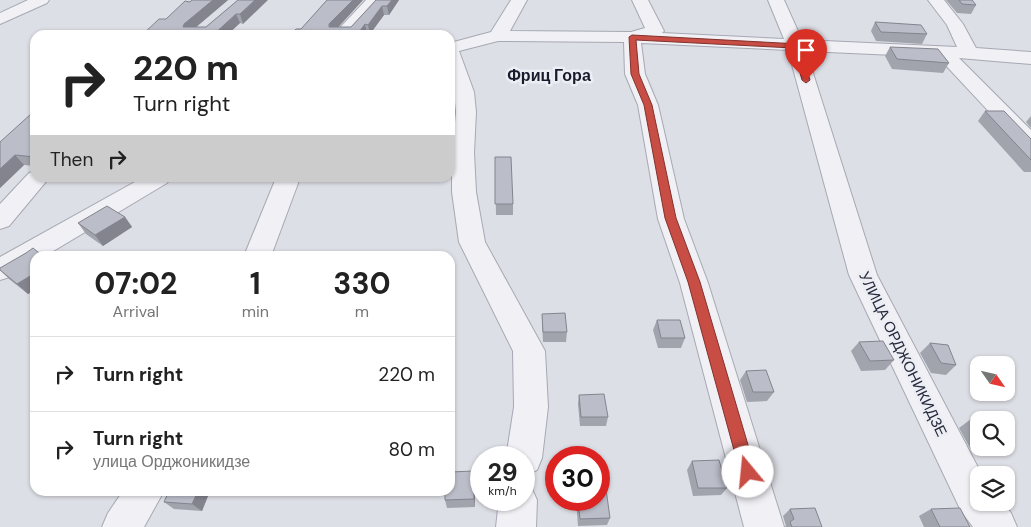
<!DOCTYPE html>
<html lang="en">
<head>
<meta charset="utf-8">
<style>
	:root { --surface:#fff; --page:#f2f2f2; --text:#222; --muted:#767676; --line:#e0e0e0 }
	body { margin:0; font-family:"DM Sans",sans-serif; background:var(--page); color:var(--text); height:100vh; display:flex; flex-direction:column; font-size:19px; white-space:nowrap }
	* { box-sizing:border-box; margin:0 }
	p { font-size:16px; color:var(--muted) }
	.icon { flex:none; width:28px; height:28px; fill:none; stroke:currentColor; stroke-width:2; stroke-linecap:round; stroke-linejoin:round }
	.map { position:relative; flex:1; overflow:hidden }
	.sheet { position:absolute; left:30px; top:251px; width:425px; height:245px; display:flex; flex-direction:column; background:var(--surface); border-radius:15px; box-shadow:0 1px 4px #0004 }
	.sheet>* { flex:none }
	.banner { position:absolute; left:30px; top:30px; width:425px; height:152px; border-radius:15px; box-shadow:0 1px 4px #0004; background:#fff; color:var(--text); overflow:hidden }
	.needle { width:32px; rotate:124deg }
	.fabs { position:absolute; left:970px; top:356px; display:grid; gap:10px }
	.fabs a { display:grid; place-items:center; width:45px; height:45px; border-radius:10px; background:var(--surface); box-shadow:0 1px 4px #0004; font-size:25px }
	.speed { position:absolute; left:470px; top:446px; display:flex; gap:10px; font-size:25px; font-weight:700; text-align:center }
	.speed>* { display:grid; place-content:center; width:65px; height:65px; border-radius:50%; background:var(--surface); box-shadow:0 1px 4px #0004; line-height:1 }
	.speed small { font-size:12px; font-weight:400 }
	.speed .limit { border:8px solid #d22; background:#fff; color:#111 }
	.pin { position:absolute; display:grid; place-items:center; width:42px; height:42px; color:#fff; margin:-51px -21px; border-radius:50% 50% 50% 0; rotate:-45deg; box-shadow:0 0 5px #0007 }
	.pin .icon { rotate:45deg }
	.me { position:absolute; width:55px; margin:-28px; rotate:343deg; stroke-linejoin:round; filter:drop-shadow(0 0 4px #0008) }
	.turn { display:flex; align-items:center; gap:18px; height:105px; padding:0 20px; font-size:22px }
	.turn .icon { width:65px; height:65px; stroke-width:2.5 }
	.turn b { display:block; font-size:35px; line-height:42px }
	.then { display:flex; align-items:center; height:48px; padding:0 20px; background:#0003; gap:10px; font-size:19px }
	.eta { display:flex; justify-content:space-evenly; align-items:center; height:85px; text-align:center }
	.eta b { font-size:30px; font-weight:700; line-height:35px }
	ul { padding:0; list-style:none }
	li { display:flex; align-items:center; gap:15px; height:75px; padding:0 20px; border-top:1px solid var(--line) }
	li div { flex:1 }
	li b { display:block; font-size:19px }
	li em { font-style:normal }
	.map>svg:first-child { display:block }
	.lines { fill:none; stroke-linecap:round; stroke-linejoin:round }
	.minor-casing { stroke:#a6a9b3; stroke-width:2 }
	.minor { fill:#f0f0f5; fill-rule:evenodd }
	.wall { fill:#a1a3ad }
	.shaded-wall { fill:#83848d }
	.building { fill:#bbbdc9; stroke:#83848d }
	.route { fill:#c84d45; stroke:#82322d }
	.labels { text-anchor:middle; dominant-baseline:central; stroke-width:5; stroke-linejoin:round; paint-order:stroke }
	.street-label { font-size:15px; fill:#272a3c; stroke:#eceef4 }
	.far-district-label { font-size:16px; font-weight:bold; fill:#191c2d; stroke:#eceef4 }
</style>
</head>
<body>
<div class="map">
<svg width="1031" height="527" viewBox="0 0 1031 527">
	<rect width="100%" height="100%" fill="#dddfe6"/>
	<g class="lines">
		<!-- minor casing -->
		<g class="minor-casing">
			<g id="minor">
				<polygon points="28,0 49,0 47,3 0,24 0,13"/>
				<polygon points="366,0 383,0 352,35 333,35"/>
				<polygon points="511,0 527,0 510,31 631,32 645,28 632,0 648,0 664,31 662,33 784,39 768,0 784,0 802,40 957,47 947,25 928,0 944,0 963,24 976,48 1031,52 1031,64 959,58 1031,130 1031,150 1023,148 938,57 806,51 877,275 982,475 979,475 979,502 1002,502 1011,513 1017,527 973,527 961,511 849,275 788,50 641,43 645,74 658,105 684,219 708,283 784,527 744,527 680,283 658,219 638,105 625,74 624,42 498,41 459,51 474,92 476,112 474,153 476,192 485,242 545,351 548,407 542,458 537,470 524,476 524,458 506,458 514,407 513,351 459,242 452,192 452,153 456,112 454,92 450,79 450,43 491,32"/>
				<polygon points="35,171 35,178 49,178 9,226 0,229 0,204 29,173"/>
				<polygon points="142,178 171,178 167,183 45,256 35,256 35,262 10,277 0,280 0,257"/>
				<polygon points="276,178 300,178 271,256 244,256"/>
				<polygon points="524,483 531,487 537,500 536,527 496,527 499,500 524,500"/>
				<polygon points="123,491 164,491 144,527 102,527 108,513"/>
			</g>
		</g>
		<!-- minor -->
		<use href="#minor" class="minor"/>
	</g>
	<!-- wall -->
	<g class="wall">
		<polygon points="192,0 228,0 196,27 206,27 238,0 243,24 240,23 227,35 166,19"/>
		<polygon points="327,0 363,0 338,27 351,27 376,0 399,0 389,15 384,15 370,34 367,34 366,35 290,35 301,29"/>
		<polygon points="946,0 972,0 976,5 971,14 957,13"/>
		<polygon points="875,22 927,34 922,44 876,41 871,31"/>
		<polygon points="890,47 949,63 943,73 892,69 885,56"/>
		<polygon points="985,111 1031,139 1031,172 1024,172 978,121"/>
		<polygon points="35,114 35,166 24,165 0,188 0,142"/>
		<polygon points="1031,116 1031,128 1026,122"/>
		<polygon points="495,157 513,204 513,215 496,215"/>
		<polygon points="125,217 132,227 103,246 86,234 78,223"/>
		<polygon points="26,253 35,256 35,290 28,294 9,279 0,270"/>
		<polygon points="542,314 567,332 566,342 543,342 542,324"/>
		<polygon points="657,320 685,338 681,348 658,348 653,330"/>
		<polygon points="859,342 894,360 885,370 861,371 851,351"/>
		<polygon points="930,343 956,365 946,375 931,373 920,353"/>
		<polygon points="746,371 774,392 767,401 747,402 740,380"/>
		<polygon points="579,395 608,417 606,426 580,426 578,404"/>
		<polygon points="971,419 979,420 979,448 1006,448 1006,442 1008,447 995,455 972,452 959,428"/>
		<polygon points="692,461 727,488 721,495 693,496 687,470"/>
		<polygon points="474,471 475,479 475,507 447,508 445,500"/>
		<polygon points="53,491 70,491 66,496"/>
		<polygon points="210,491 202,511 174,509 164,502"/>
		<polygon points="576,500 599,500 610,518 607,525 578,526"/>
		<polygon points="790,509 822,527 784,527 786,526 783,516"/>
		<polygon points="931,509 970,527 924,527 919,516"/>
	</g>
	<!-- shaded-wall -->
	<g class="shaded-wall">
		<polygon points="213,0 228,0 188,34 183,27 184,24"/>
		<polygon points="255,0 268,0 243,24 240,14"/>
		<polygon points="353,0 363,0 332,34 329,24"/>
		<polygon points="392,0 399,0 389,15 387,6"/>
		<polygon points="382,6 384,15 370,34 368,25"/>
		<polygon points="236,14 240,23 227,35 213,35"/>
		<polygon points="365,24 367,34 366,35 357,35"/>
		<polygon points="15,155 24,165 0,188 0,169"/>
		<polygon points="125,217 132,227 103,246 95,235"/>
		<polygon points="35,273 35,290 28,294 17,284"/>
		<polygon points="474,471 475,479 475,507 474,499"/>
		<polygon points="58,491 70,491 66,496"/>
		<polygon points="198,491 210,491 202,511 192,504"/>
	</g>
	<!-- building -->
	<g class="building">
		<polygon points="192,0 213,0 184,24 183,27 206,27 238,0 255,0 240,14 236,14 213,35 142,35 159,19 166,19 185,1 190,2"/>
		<polygon points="327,0 353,0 329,24 329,27 351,27 376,0 392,0 387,6 382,6 368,25 365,24 357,35 290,35 296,29 301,29"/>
		<polygon points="959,0 972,0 976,5 962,4"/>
		<polygon points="875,22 921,25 927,34 881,32"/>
		<polygon points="890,47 938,49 949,63 897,59"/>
		<polygon points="985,111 1004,111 1031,139 1031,160"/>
		<polygon points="31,114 35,114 35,157 15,155 0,169 0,142"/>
		<polygon points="495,157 511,157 513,204 495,204"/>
		<polygon points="107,206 125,217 95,235 78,223"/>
		<polygon points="33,248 43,256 35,256 35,273 17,284 0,270 0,268 26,253"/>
		<polygon points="565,313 567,332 543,332 542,314"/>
		<polygon points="657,320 680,320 685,338 661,338"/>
		<polygon points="883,341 894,360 870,361 859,342"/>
		<polygon points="930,343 948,345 956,365 941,363"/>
		<polygon points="766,370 774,392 753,392 746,371"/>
		<polygon points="604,394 608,417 581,417 579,395"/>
		<polygon points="971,419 979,420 979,433"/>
		<polygon points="719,460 727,488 698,488 692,461"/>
		<polygon points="474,471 474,499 445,500 445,491 450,491 450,472"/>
		<polygon points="35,475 35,481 31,480"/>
		<polygon points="599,489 606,489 610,518 580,519 578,500 599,500"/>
		<polygon points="169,491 198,491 192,504 164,502"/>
		<polygon points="815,508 822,527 792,527 790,522 794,519 790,509"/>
		<polygon points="960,508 970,527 940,527 931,509"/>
	</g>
	<!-- route -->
	<polygon class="route" points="632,35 799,44 810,80 806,83 802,80 793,48 636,40 639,74 652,105 676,218 700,282 756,472 753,478 748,480 743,478 740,472 688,282 665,218 644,105 631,74 629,37"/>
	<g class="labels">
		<!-- street labels -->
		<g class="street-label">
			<text transform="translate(903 354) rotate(64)">УЛИЦА ОРДЖОНИКИДЗЕ</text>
		</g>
		<!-- far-district labels -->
		<g class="far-district-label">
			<text x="549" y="75">Фриц Гора</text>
		</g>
	</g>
</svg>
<div class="fabs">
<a><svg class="needle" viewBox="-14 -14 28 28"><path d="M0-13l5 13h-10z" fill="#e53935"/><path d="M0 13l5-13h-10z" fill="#767676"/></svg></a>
<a><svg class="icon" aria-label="search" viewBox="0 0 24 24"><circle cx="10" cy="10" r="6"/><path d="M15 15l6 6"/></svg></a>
<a><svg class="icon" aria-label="layers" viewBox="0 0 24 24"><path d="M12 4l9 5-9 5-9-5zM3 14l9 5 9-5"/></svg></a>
</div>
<div class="speed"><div>29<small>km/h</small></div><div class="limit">30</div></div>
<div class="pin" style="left:806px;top:80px;background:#d93025"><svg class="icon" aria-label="arrive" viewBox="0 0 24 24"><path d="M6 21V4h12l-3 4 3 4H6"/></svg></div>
<svg class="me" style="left:748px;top:472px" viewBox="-20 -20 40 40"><circle r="19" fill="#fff"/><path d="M0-13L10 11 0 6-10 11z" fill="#c84d45"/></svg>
<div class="banner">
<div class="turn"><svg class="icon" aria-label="right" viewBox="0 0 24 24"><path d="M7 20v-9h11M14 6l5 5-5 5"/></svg><div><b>220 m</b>Turn right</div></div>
<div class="then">Then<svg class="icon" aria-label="right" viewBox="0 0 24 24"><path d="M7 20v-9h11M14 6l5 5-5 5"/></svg></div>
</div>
<section class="sheet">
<div class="eta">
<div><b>07:02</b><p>Arrival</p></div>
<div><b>1</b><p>min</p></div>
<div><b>330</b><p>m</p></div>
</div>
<ul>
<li><svg class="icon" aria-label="right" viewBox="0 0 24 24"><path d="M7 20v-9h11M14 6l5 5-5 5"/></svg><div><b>Turn right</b></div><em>220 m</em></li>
<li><svg class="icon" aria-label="right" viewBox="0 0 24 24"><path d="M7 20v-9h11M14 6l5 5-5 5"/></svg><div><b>Turn right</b><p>улица Орджоникидзе</p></div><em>80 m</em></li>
</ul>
</section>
</div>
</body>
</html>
